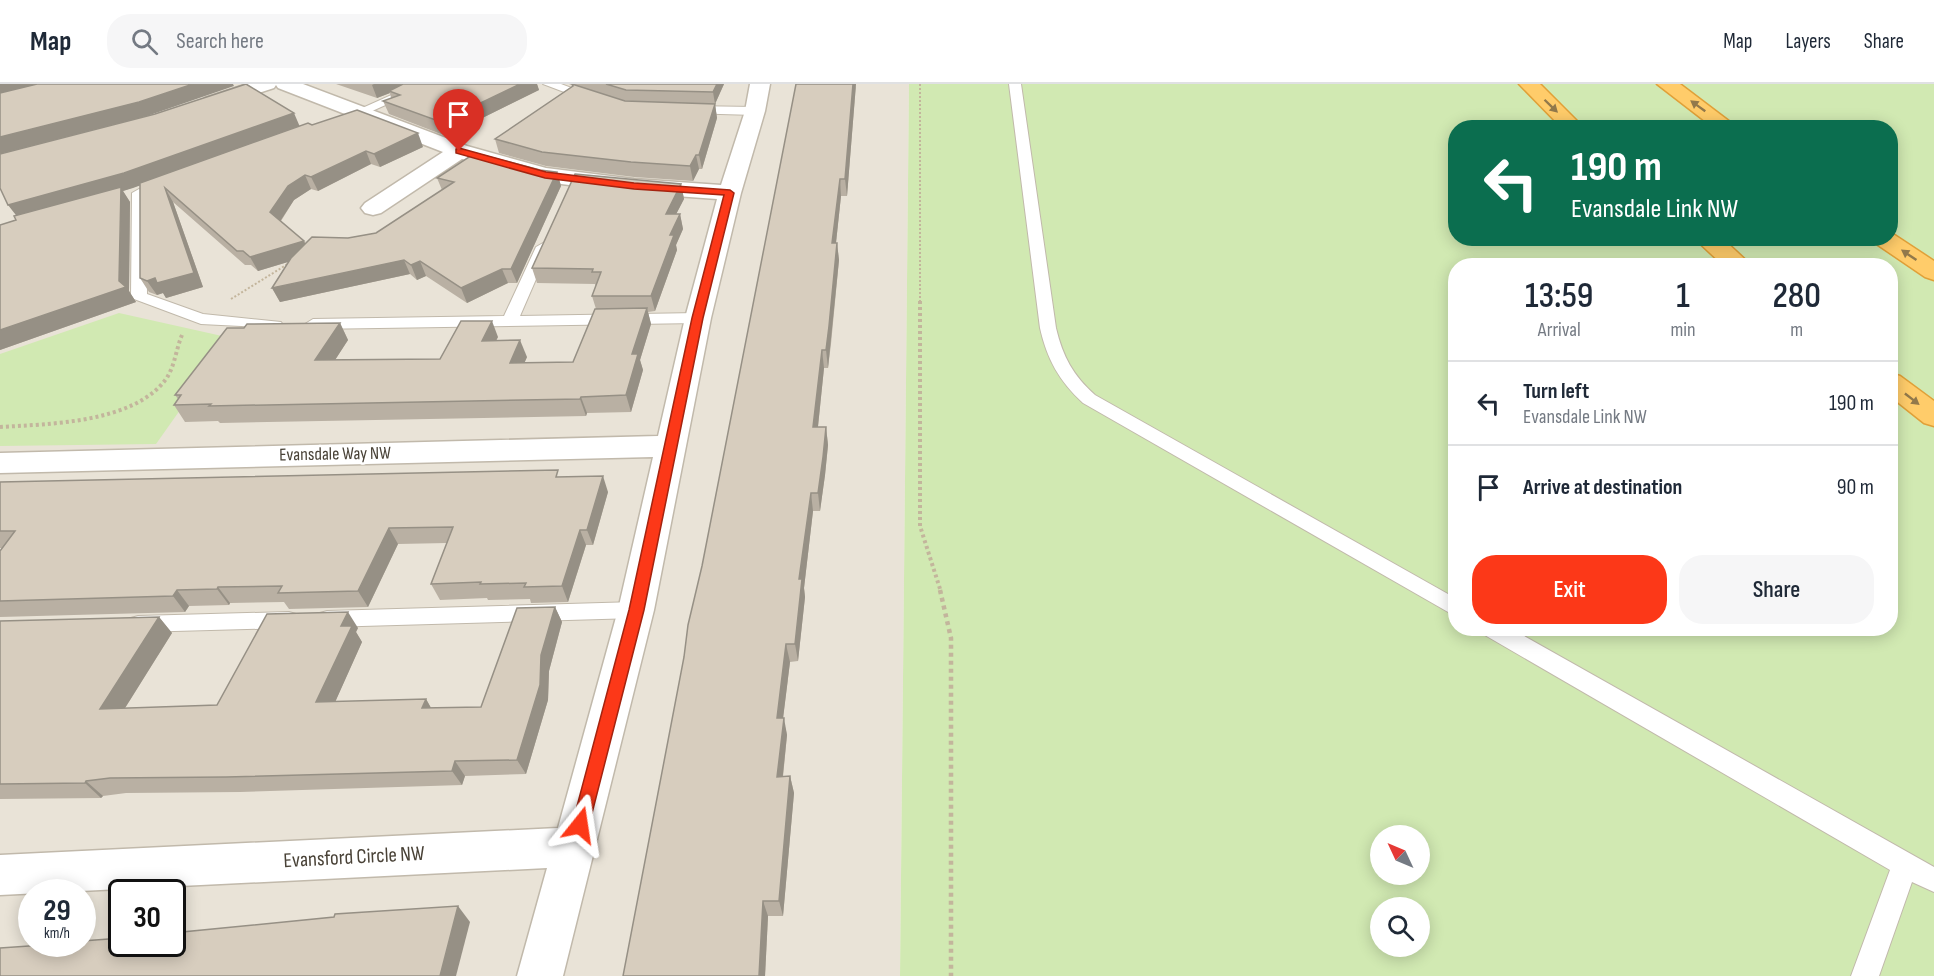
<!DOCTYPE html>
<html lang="en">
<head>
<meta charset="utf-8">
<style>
	:root { --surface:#fff; --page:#f6f6f7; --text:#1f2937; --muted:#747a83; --line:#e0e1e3; --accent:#fc3818 }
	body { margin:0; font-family:"Sofia Sans Condensed",sans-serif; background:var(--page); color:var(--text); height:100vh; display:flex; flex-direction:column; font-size:22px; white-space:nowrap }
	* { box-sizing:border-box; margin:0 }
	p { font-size:20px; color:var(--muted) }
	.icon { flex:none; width:33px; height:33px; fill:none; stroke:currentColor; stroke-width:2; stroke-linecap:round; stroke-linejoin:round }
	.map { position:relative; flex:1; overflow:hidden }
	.sheet { position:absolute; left:1448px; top:174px; width:450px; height:378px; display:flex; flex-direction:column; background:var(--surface); border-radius:24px; box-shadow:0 3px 15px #0003 }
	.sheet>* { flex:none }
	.top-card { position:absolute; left:1448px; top:36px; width:450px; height:126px; border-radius:24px; box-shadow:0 3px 15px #0003; background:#0b6e4f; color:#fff; overflow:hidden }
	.needle { width:39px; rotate:314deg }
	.buttons { position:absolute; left:1370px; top:741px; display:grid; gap:12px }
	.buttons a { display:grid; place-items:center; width:60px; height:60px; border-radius:50%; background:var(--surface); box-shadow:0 3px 15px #0003; font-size:30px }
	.speed { position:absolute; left:18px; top:795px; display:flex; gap:12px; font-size:30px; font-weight:700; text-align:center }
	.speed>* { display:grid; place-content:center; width:78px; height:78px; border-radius:50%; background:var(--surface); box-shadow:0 3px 15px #0003; line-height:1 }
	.speed small { font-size:15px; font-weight:400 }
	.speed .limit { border:3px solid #111; border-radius:9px; background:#fff; color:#111 }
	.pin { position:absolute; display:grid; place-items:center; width:51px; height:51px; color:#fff; margin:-62px -26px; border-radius:50% 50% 50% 0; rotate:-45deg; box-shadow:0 0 6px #0007 }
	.pin .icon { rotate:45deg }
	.me { position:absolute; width:66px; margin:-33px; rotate:15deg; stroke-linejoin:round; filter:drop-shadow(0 0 4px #0008) }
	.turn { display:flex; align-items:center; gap:21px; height:126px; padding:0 24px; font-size:27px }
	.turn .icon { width:78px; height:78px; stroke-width:2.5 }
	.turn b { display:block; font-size:42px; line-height:51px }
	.eta { display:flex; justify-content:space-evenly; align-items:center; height:102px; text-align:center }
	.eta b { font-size:36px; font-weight:600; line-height:42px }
	.primary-button { display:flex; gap:12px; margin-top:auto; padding:12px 24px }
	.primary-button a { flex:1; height:69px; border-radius:24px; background:var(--accent); color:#fff; font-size:24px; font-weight:600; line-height:69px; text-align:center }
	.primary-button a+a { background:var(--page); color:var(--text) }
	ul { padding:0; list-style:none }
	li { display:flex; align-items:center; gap:18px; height:84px; padding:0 24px; border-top:2px solid var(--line) }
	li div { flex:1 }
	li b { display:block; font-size:22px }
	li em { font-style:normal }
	header { display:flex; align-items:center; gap:36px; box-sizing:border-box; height:84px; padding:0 30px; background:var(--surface); border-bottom:2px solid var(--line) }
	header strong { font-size:28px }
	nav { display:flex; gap:33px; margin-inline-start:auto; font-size:21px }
	.search { width:420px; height:54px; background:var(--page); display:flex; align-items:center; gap:15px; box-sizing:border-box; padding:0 21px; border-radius:24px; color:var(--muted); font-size:22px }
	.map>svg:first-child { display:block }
	.residential { fill:#e9e3d7; fill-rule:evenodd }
	.green { fill:#d1e9b2; fill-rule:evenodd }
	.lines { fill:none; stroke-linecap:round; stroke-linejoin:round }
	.lane-casing { stroke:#c1b9ab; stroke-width:2 }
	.street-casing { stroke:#c1b9ab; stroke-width:3 }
	.highway-casing { stroke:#e0a038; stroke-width:3 }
	.path-far2 { stroke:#c3b59c; stroke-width:2; stroke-dasharray:2 2; stroke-linecap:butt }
	.path-far1 { stroke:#c3b59c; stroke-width:4; stroke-dasharray:3 3; stroke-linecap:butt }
	.path { stroke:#c3b59c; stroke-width:4.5; stroke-dasharray:4 4; stroke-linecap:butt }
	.lane { fill:#fff; fill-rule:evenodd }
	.street { fill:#fff; fill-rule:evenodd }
	.highway { fill:#ffcc6a; fill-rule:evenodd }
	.wall { fill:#b9b0a3 }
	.shaded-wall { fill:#969085 }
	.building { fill:#d7cdbe; stroke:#969085; stroke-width:1.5 }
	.oneway { fill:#92794b }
	.route { fill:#fc3818; stroke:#a42410; stroke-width:1.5 }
	.labels { text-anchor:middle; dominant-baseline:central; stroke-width:5; stroke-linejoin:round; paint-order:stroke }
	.street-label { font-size:18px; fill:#494237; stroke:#fff }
	.near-street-label { font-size:21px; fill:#494237; stroke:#fff }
</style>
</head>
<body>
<header>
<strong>Map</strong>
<div class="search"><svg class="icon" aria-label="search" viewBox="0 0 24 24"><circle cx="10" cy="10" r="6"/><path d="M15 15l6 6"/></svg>Search here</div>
<nav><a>Map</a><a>Layers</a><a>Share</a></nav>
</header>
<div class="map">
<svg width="1934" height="892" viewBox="0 0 1934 892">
	<rect width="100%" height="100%" fill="#f5f1e9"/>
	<!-- residential -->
	<path class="residential" d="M0 0H909L900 892H0ZM32 808H82V860H32ZM122 808H172V860H122Z"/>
	<!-- green -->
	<g class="green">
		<path d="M909 0H1934V892H900ZM1455 44H1890V154H1455ZM1455 182H1890V544H1455ZM1380 752H1419V790H1380ZM1380 824H1419V862H1380Z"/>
		<polygon points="119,229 231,254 156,360 0,362 0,270"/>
	</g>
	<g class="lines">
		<!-- lane casing -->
		<g class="lane-casing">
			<g id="lane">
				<polygon points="416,0 432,0 350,37 346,38 340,34"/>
				<polygon points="543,0 561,0 598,14 592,18 588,17"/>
				<path d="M1009 0H1021L1056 244C1063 273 1073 291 1095 311L1455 514V532L1083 319C1059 297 1047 275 1040 244Z"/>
				<polygon points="689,22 755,23 761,27 755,31 685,29 685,23"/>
				<polygon points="139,105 146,109 147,210 203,230 281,238 283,241 281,244 201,240 134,215 131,212 132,109"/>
				<polygon points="543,159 550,163 520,232 698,229 706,234 698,239 313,245 305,240 313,235 504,232 536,163"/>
				<polygon points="636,518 643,520 646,526 643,532 636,534 327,543 320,541 316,535 320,529 327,527"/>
				<polygon points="289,528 296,530 300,536 296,542 289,544 138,548 131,546 127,540 131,534 138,532"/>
				<polygon points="1481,544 1510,544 1934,783 1934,808 1912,798 1879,892 1851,892 1890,786 1483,550"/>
			</g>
		</g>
		<!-- street casing -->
		<g class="street-casing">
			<polygon id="street" points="247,0 303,0 467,62 546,84 634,95 721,101 745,27 750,0 770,0 765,27 741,109 711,234 654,526 563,892 517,892 547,784 0,811 0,771 558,744 618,526 653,373 0,389 0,369 658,352 685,234 717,115 634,109 545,98 462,75 381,129 373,131 365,129 361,124 365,119 443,68 278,4 276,1 274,4 212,24 205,22 202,18 205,14"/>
		</g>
		<!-- highway casing -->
		<g class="highway-casing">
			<g id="highway">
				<polygon points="1519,0 1540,0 1584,44 1562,44"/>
				<polygon points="1657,0 1680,0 1738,44 1714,44"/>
				<polygon points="1890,148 1934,177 1934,196 1925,193 1875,159 1872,154 1890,154"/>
				<polygon points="1694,154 1722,154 1752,182 1724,182"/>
				<polygon points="1890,289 1900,292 1934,317 1934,342 1924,339 1890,312"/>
			</g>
		</g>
		<!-- path-far2 -->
		<g class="path-far2">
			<polyline points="920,0 920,218"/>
			<polyline points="231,215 291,178"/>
		</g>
		<!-- path-far1 -->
		<g class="path-far1">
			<polyline points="920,217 920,442 941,508"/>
			<path d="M0 343C49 340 134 339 166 295 175 282 176 265 182 251"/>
		</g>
		<!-- path -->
		<polyline class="path" points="940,506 951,554 951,892"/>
		<!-- lane -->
		<use href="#lane" class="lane"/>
		<!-- street -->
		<use href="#street" class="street"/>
		<!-- highway -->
		<use href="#highway" class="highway"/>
	</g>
	<!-- wall -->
	<g class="wall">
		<polygon points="336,0 537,0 539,6 446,52 389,30 383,17 391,14 390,9 377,14"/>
		<polygon points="569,0 724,0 715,20 717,34 702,85 699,85 693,97 634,93 546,82 499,69 495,55 573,2"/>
		<polygon points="856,0 847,112 841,112 836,159 837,159 839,176 831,260 828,284 824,284 818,343 826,343 828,361 825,391 820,427 813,427 804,504 805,513 798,577 790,578 783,634 787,651 783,693 790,692 794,709 783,832 768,832 765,892 623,892"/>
		<polygon points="312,41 423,63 380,83 371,80 318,107 311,105 294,116 281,137 305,159 348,154 376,149 442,106 437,94 540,86 557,88 561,102 517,199 508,199 467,219 426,192 417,196 410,190 280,218 272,204 288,178 258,187 251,181 245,181 173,118 203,203 166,214 163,209 157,211 149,208 140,194 140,101 123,107 130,118 129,207 136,218 0,266 0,141 16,136 16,131 300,42"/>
		<polygon points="681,100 684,115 676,130 680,130 683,145 676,161 677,166 655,227 648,228 651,240 640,276 643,286 631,328 587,329 586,332 220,339 218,337 185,338 174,321 178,315 175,311 340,239 348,256 335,276 440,275 498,253 496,256 527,273 524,279 573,278 596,225 592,212 596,202 595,200 537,199 532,184"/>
		<polygon points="560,393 608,408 593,461 586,461 568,518 531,519 530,515 488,516 487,514 440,516 431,500 447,459 398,460 368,523 289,525 284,518 230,519 229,521 189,522 185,528 0,533 0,467 2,464 0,464 0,398"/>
		<polygon points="555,523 562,538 549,587 548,616 526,690 465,692 462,701 240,708 126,709 103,712 101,714 0,715 0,537 159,533 172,549 125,624 217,621 358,544 356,548 362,558 335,618 426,615 431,624 481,623"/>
	</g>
	<!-- shaded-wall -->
	<g class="shaded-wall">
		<polygon points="0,0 54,0 0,13"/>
		<polygon points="193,0 233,0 234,2 147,32 0,70 0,53"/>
		<polygon points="374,0 410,0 389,7 390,9 377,14 372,1"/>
		<polygon points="520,0 537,0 539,6 446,52 441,38"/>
		<polygon points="717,0 724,0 715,20 713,8"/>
		<polygon points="853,0 856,0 847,112 845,95"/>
		<polygon points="715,20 717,34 702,85 699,71"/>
		<polygon points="294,29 300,43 133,104 123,107 130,118 129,207 136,218 0,266 0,246 19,135 8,121"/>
		<polygon points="418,49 423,63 380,83 374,70"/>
		<polygon points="366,67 371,80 318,107 311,93"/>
		<polygon points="696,71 699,85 693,97 690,82"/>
		<polygon points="557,88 561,102 517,199 511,185"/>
		<polygon points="305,91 311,105 294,116 277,142 270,128 288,102"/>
		<polygon points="840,95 841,112 834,177 832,159"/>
		<polygon points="681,100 684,115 669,144 666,130"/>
		<polygon points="165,104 173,118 203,203 166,214 163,209 157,211 147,197"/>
		<polygon points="680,130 683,145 676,161 677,166 655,227 651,212 670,151"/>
		<polygon points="304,157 311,171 258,187 250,173"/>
		<polygon points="837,159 839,176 828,284 826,266"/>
		<polygon points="404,176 410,190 280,218 272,204"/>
		<polygon points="420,177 426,192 417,196 411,181"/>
		<polygon points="502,185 508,199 467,219 461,204"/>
		<polygon points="647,224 651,240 640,276 643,286 631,328 626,311 632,270"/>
		<polygon points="492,237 498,253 488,273 482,257"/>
		<polygon points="340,239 348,256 324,293 315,276"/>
		<polygon points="520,256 527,273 517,296 510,279"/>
		<polygon points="822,266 824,284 816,361 813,343"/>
		<polygon points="581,313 587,329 586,332 580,315"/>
		<polygon points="826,343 828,361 825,391 820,427 818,409"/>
		<polygon points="603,392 608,408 593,461 587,446"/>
		<polygon points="811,409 813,427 804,504 805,513 798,577 795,560 799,495"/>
		<polygon points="389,444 398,460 368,523 358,507"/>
		<polygon points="580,446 586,461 568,518 562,502"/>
		<polygon points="218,503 230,519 229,521 217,505"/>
		<polygon points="177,506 189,522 185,528 173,512"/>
		<polygon points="555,523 562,538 549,587 548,616 526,690 517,676 541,571"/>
		<polygon points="348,528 358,544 356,548 362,558 328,634 316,618 341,542"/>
		<polygon points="159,533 172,549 115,640 100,625"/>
		<polygon points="786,560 790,578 781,651 777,634"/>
		<polygon points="426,615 435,631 422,624"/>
		<polygon points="784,634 787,651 781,709 777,693"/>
		<polygon points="455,677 465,692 462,701 452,687"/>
		<polygon points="790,692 794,709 783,832 779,817"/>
		<polygon points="86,697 103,712 101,714 85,699"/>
		<polygon points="763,817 768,832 765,892 759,892"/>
		<polygon points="458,822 470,838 456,892 440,892"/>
	</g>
	<!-- building -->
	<g class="building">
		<polygon points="37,0 193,0 139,18 0,53 0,9"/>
		<polygon points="246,0 294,29 124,89 8,121 0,104 0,70 155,30"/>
		<polygon points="403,0 520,0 441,38 383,17 400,11 389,7"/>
		<polygon points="572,0 625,17 715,20 699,71 696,71 690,82 631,78 542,68 495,55 573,2"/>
		<polygon points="606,0 717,0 713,8 626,6"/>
		<polygon points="796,0 853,0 845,95 840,95 832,159 837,159 829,242 826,266 822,266 813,343 826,343 823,373 818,409 811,409 799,495 802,495 795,560 786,560 777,634 784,634 777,693 790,692 779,817 763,817 759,892 623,892 684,573 688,541 702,482"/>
		<polygon points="357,26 418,49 374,70 366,67 311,93 305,91 288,102 270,128 304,157 250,173 243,167 237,167 165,104 194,189 157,199 155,194 147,197 140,194 140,99 308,39 312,41"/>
		<polygon points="475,69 540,86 557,88 511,185 502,185 461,204 420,177 411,181 404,176 272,204 291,174 312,153 348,154 376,149 454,98 437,94"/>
		<polygon points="575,90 681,100 666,130 680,130 670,151 674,151 651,212 592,212 601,188 592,188 593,185 532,184"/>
		<polygon points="121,103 119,197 126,203 0,246 0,141 16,136 14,132"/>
		<polygon points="647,224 632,270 638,270 626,311 581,313 580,315 209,322 211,320 174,321 181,311 175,311 227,244 244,244 247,240 340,239 315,276 440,275 461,237 492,237 482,257 520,256 510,279 573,278 595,225"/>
		<polygon points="558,386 556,393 603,392 587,446 580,446 562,502 524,503 526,499 480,500 481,498 431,500 453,443 389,444 358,507 278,509 282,502 218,503 217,505 177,506 173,512 0,517 0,467 15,447 0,447 0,398"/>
		<polygon points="555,523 541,571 540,601 517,676 455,677 452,687 226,693 110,694 86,697 85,699 0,700 0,537 159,533 100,625 217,621 267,530 348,528 341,542 352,542 316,618 426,615 422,624 481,623 517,524"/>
		<polygon points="458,822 440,892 0,892 0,864 58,860 82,860 82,857 122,854 122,860 172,860 172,849 334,833 335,830"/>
	</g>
	<!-- one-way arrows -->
	<defs><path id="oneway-solid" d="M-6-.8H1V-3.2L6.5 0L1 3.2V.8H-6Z" transform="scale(1.5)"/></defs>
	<g class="oneway">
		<use href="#oneway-solid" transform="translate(1551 22) rotate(44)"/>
		<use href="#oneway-solid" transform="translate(1698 22) rotate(-144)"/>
		<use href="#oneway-solid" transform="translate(1909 171) rotate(-146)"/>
		<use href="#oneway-solid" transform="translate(1912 315) rotate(38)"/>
	</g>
	<!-- route -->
	<polygon class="route" points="459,64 546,88 634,99 730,106 734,109 703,234 644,526 589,741 586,747 580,749 574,747 572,741 629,526 692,234 724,111 634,105 545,94 456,69 456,65"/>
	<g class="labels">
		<!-- street labels -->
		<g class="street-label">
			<text transform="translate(335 370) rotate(-1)">Evansdale Way NW</text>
		</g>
		<!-- near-street labels -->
		<g class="near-street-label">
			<text transform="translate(354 773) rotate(-3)">Evansford Circle NW</text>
		</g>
	</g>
</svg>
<div class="buttons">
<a><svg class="needle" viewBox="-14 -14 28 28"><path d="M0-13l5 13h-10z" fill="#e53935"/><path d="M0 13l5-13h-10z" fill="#747a83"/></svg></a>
<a><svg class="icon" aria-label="search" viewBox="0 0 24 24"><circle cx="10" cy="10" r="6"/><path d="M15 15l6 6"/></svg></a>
</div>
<div class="speed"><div>29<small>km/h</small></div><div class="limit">30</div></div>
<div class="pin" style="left:459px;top:67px;background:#d93025"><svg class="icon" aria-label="arrive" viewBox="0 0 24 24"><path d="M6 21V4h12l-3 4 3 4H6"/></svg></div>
<svg class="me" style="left:580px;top:741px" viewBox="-20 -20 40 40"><path d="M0-17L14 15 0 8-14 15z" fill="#fc3818" stroke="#fff" stroke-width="4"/></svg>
<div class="top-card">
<div class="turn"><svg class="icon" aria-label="left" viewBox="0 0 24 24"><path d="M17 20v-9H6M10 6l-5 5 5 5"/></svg><div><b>190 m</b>Evansdale Link NW</div></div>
</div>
<section class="sheet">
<div class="eta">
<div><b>13:59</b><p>Arrival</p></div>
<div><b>1</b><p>min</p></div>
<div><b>280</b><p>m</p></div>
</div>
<ul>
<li><svg class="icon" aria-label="left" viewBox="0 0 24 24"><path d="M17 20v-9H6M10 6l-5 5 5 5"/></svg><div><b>Turn left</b><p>Evansdale Link NW</p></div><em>190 m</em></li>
<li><svg class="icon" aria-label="arrive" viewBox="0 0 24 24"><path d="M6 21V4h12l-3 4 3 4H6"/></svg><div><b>Arrive at destination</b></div><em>90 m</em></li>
</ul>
<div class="primary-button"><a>Exit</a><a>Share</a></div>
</section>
</div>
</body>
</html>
